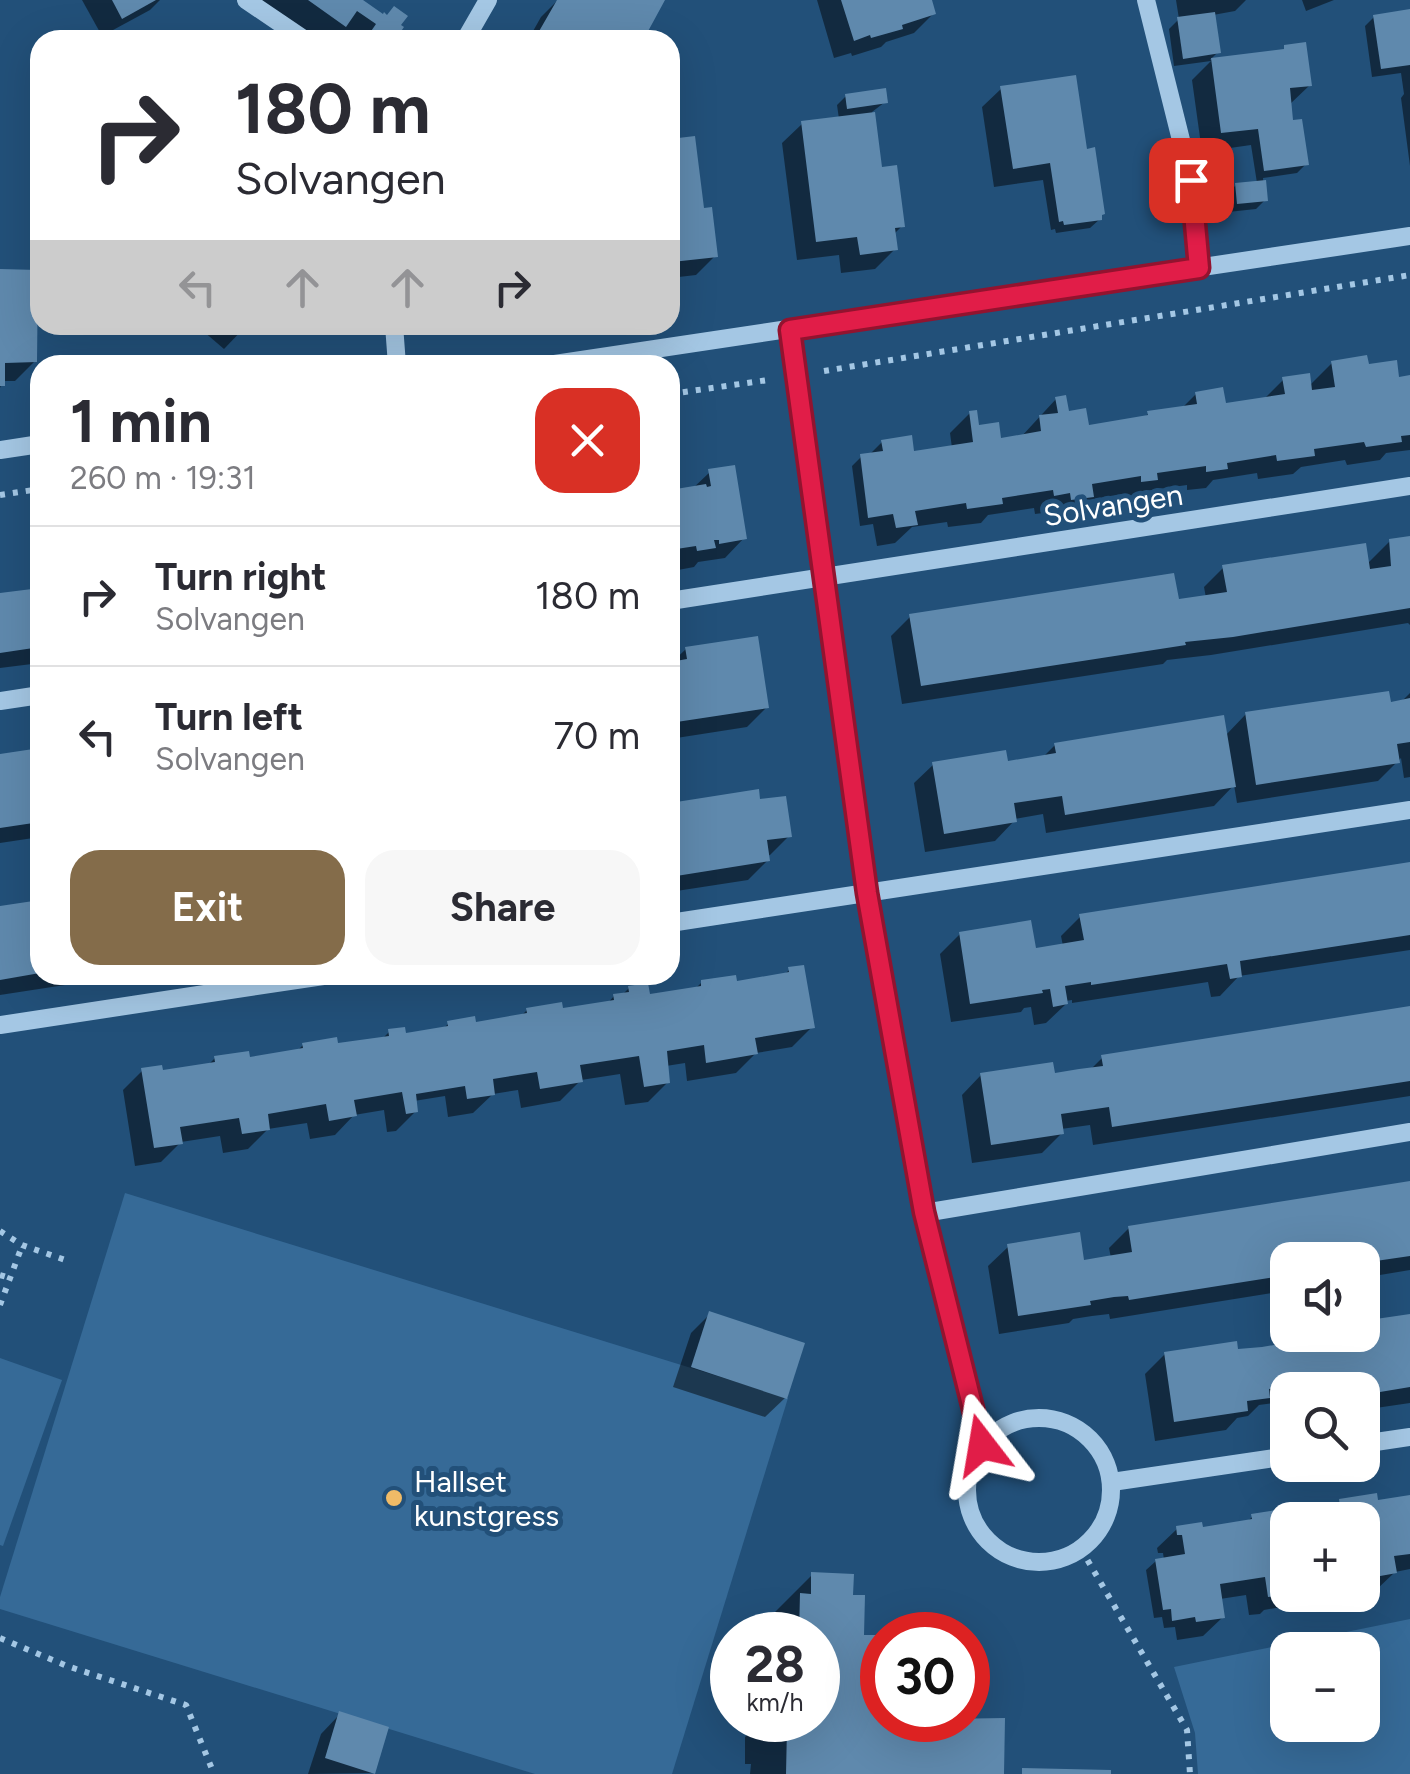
<!DOCTYPE html>
<html lang="en">
<head>
<meta charset="utf-8">
<style>
	:root { --surface:#fff; --page:#f7f7f7; --text:#2b2b33; --muted:#7c7c81; --line:#e1e1e2; --accent:#846c4a }
	body { margin:0; font-family:Figtree,sans-serif; background:var(--page); color:var(--text); height:100vh; display:flex; flex-direction:column; font-size:38px; white-space:nowrap }
	* { box-sizing:border-box; margin:0 }
	p { font-size:32px; color:var(--muted) }
	.icon { flex:none; width:55px; height:55px; fill:none; stroke:currentColor; stroke-width:2; stroke-linecap:round; stroke-linejoin:round }
	.map { position:relative; flex:1; overflow:hidden }
	.drawer { position:absolute; left:30px; top:355px; width:650px; height:630px; display:flex; flex-direction:column; background:var(--surface); border-radius:30px; box-shadow:0 10px 40px #0002 }
	.drawer>* { flex:none }
	.hud { position:absolute; left:30px; top:30px; width:650px; height:305px; border-radius:30px; box-shadow:0 10px 40px #0002; background:#fff; color:var(--text); overflow:hidden }
	.controls { position:absolute; left:1270px; top:1242px; display:grid; gap:20px }
	.controls a { display:grid; place-items:center; width:110px; height:110px; border-radius:20px; background:var(--surface); box-shadow:0 10px 40px #0002; font-size:50px }
	.speed { position:absolute; left:710px; top:1612px; display:flex; gap:20px; font-size:50px; font-weight:700; text-align:center }
	.speed>* { display:grid; place-content:center; width:130px; height:130px; border-radius:50%; background:var(--surface); box-shadow:0 10px 40px #0002; line-height:1 }
	.speed small { font-size:25px; font-weight:400 }
	.speed .limit { border:15px solid #d22; background:#fff; color:#111 }
	.pin { position:absolute; display:grid; place-items:center; width:85px; height:85px; color:#fff; margin:-42px; border-radius:20px; box-shadow:0 5px 15px #0006 }
	.me { position:absolute; width:110px; margin:-55px; rotate:346deg; stroke-linejoin:round; filter:drop-shadow(0 0 8px #0008) }
	.turn { display:flex; align-items:center; gap:35px; height:210px; padding:0 40px; font-size:45px }
	.turn .icon { width:130px; height:130px; stroke-width:2.5 }
	.turn b { display:block; font-size:70px; line-height:85px }
	.lanes { display:flex; align-items:center; height:95px; padding:0 40px; background:#0003; justify-content:center; gap:50px; direction:ltr }
	.lanes .off { opacity:.35 }
	.round { display:grid; place-items:center; flex:none; width:105px; height:105px; border-radius:30px; background:var(--page) }
	.overview { display:flex; align-items:center; justify-content:space-between; height:170px; padding:0 40px }
	h1 { font-size:60px; font-weight:700; line-height:75px }
	.primary-button { display:flex; gap:20px; margin-top:auto; padding:20px 40px }
	.primary-button a { flex:1; height:115px; border-radius:30px; background:var(--accent); color:#fff; font-size:40px; font-weight:700; line-height:115px; text-align:center }
	.primary-button a+a { background:var(--page); color:var(--text) }
	ul { padding:0; list-style:none }
	li { display:flex; align-items:center; gap:30px; height:140px; padding:0 40px; border-top:2px solid var(--line) }
	li div { flex:1 }
	li b { display:block; font-size:38px }
	li em { font-style:normal }
	.map>svg:first-child { display:block }
	.green { fill:#366a97; fill-rule:evenodd }
	.shadow { fill:#0007 }
	.building { fill:#5f89ad }
	.lines { fill:none; stroke-linecap:round; stroke-linejoin:round }
	.path { stroke:#a4c7e4; stroke-width:6; stroke-dasharray:5 8; stroke-linecap:butt }
	.minor { stroke:#a4c7e4; stroke-width:18 }
	.route-casing { stroke:#92132f; stroke-width:25 }
	.route { stroke:#e11d48; stroke-width:18 }
	.poi-dot { fill:#f0bb67; stroke:#225079; stroke-width:4 }
	.labels { text-anchor:middle; dominant-baseline:central; stroke-width:10; stroke-linejoin:round; paint-order:stroke }
	.street-label { font-size:30px; fill:#fff; stroke:#225079 }
	.poi-label { font-size:30px; fill:#fff; stroke:#225079; text-anchor:start }
</style>
</head>
<body>
<div class="map">
<svg width="1410" height="1774" viewBox="0 0 1410 1774">
	<rect width="100%" height="100%" fill="#225079"/>
	<!-- green -->
	<g class="green">
		<polygon points="125,1193 788,1398 672,1774 535,1774 0,1609 0,1597"/>
		<polygon points="0,1358 62,1380 3,1546 0,1545"/>
		<path d="M1410 1619V1774H1198L1195 1733 1174 1667ZM1288 1650H1362V1725H1288Z"/>
	</g>
	<!-- shadow -->
	<g class="shadow">
		<polygon points="82,0 160,0 150,10 102,36"/>
		<polygon points="261,0 362,0 391,40 351,40 339,31 330,40 318,40"/>
		<polygon points="558,0 662,0 642,35 644,40 528,40 541,17"/>
		<polygon points="817,0 929,0 933,14 914,33 886,42 881,47 852,56 851,53 834,58"/>
		<polygon points="1176,0 1246,0 1235,11 1213,15 1218,52 1210,60 1281,52 1285,48 1310,85 1289,105 1291,120 1306,164 1297,173 1263,178 1265,200 1256,209 1228,212 1226,195 1236,185 1257,183 1251,145 1202,152 1192,80 1211,61 1174,66 1169,29 1179,19"/>
		<polygon points="1302,0 1334,0 1306,11"/>
		<polygon points="1374,17 1410,18 1410,166 1401,98 1404,94 1401,73 1372,77 1365,26"/>
		<polygon points="1002,88 1100,219 1090,228 1056,233 1055,229 1051,230 1043,180 994,187 982,107"/>
		<polygon points="846,96 885,102 872,112 880,169 902,226 893,235 895,249 875,269 841,273 839,255 797,260 782,143 802,124 839,119 837,105"/>
		<polygon points="670,142 702,210 715,256 696,275 670,278"/>
		<polygon points="0,272 35,361 15,381 3,381 0,388"/>
		<polygon points="196,325 247,325 224,349"/>
		<polygon points="1332,363 1366,367 1397,379 1410,377 1410,450 1386,453 1380,460 1347,465 1345,460 1301,467 1293,474 1258,479 1257,473 1213,480 1206,488 1187,490 1187,485 1144,491 1136,499 1122,501 1122,494 1087,500 1071,515 1052,518 1051,512 1035,514 1034,508 988,515 981,523 948,527 947,522 912,527 895,543 877,546 873,524 860,526 852,466 861,457 869,455 882,442 912,454 952,448 950,433 970,413 977,428 999,441 1021,437 1056,399 1067,414 1086,427 1144,418 1149,413 1182,408 1196,394 1224,406 1263,400 1283,380 1309,386"/>
		<polygon points="710,472 744,538 725,558 698,562 694,567 678,570 677,564 670,565 670,492 692,489"/>
		<polygon points="1410,538 1410,625 1408,623 1211,655 1167,660 1163,664 902,704 891,636 911,616 1176,602 1206,598 1204,587 1224,567 1367,564 1390,541"/>
		<polygon points="40,590 40,663 0,668 0,596"/>
		<polygon points="686,649 767,707 747,727 670,739 670,664"/>
		<polygon points="1410,693 1410,777 1404,778 1401,758 1378,781 1237,803 1234,785 1214,806 1046,833 1043,814 1014,819 1014,821 995,841 925,852 914,783 934,764 1006,764 1042,758 1055,745 1225,736 1246,714 1389,705 1400,703"/>
		<polygon points="40,750 40,837 0,843 0,756"/>
		<polygon points="758,802 789,836 770,855 767,856 768,860 748,880 670,892 670,805"/>
		<polygon points="1410,864 1410,950 1239,976 1220,996 1211,997 1208,982 1072,1003 1072,1000 1065,1001 1066,1004 1046,1023 1034,1025 1031,1007 1024,1008 1021,1012 951,1022 940,954 960,934 1033,951 1063,946 1061,936 1081,916"/>
		<polygon points="40,902 40,975 130,975 0,995 0,908"/>
		<polygon points="789,970 812,1027 792,1047 756,1053 736,1073 687,1081 685,1063 666,1066 668,1082 648,1102 625,1105 620,1074 581,1080 560,1101 521,1108 518,1090 493,1094 473,1113 448,1117 445,1096 414,1101 416,1111 396,1131 387,1132 384,1110 354,1115 335,1135 310,1139 307,1123 268,1129 248,1149 223,1153 220,1136 181,1142 161,1162 135,1166 123,1090 143,1070 161,1073 208,1065 215,1058 248,1060 296,1052 303,1045 336,1046 382,1039 389,1032 404,1035 443,1029 449,1023 474,1025 520,1017 527,1010 561,1011 607,1004 614,996 622,995 629,988 648,997 695,989 702,982 735,984 783,976"/>
		<polygon points="1410,1009 1410,1096 1093,1145 1090,1125 1061,1129 1062,1133 1042,1153 972,1163 962,1095 981,1075 1053,1076 1090,1070 1102,1058"/>
		<polygon points="1410,1184 1410,1270 1362,1278 1362,1260 1288,1260 1288,1287 1284,1291 1110,1319 1109,1314 1092,1316 1073,1319 1069,1323 999,1334 988,1266 1008,1247 1082,1263 1111,1258 1109,1248 1129,1228"/>
		<polygon points="710,1314 785,1398 765,1417 673,1387 691,1333"/>
		<polygon points="1410,1316 1410,1403 1362,1410 1362,1390 1288,1390 1288,1421 1276,1423 1273,1403 1259,1405 1248,1416 1237,1418 1226,1430 1155,1441 1145,1374 1165,1354 1273,1348 1288,1335 1362,1335"/>
		<polygon points="1410,1497 1410,1569 1395,1572 1374,1592 1362,1594 1362,1520 1288,1520 1288,1595 1298,1595 1287,1606 1264,1610 1260,1614 1249,1615 1246,1595 1220,1599 1223,1617 1203,1636 1177,1640 1175,1627 1164,1628 1162,1617 1154,1618 1146,1570 1156,1561 1164,1560 1163,1553 1158,1553 1157,1548 1177,1529 1201,1530 1246,1523 1252,1517 1288,1517 1332,1510 1340,1502 1376,1503"/>
		<polygon points="812,1575 851,1597 878,1699 882,1700 882,1720 1001,1774 750,1774 751,1764 745,1764 745,1737 751,1731 751,1720 818,1720 818,1635 763,1635 774,1622 775,1612"/>
		<polygon points="340,1714 372,1773 308,1774 321,1734"/>
	</g>
	<!-- building -->
	<g class="building">
		<polygon points="112,0 156,0 122,19"/>
		<polygon points="308,0 363,0 383,14 384,12 387,15 394,6 408,16 401,25 404,27 395,40 365,40 376,24 357,11 346,27"/>
		<polygon points="557,0 665,0 646,35 649,37 647,40 534,40"/>
		<polygon points="841,0 932,0 936,14 902,25 903,29 871,38 870,35 854,41"/>
		<polygon points="1410,9 1410,65 1381,69 1373,15"/>
		<polygon points="1215,12 1221,53 1183,59 1177,17"/>
		<polygon points="1306,42 1312,86 1290,88 1293,120 1302,119 1309,165 1264,171 1258,129 1221,133 1211,58 1284,49 1284,45"/>
		<polygon points="1076,75 1087,149 1095,147 1105,214 1102,215 1102,220 1064,225 1063,221 1059,222 1050,163 1013,169 1000,86"/>
		<polygon points="886,88 888,103 847,109 845,94"/>
		<polygon points="875,112 882,167 897,165 905,227 895,228 898,250 860,255 857,237 816,242 801,121"/>
		<polygon points="695,136 704,208 712,207 718,257 672,262 670,244 670,139"/>
		<polygon points="1266,180 1268,201 1237,204 1235,183"/>
		<polygon points="0,269 38,270 37,362 5,363 5,386 0,386"/>
		<polygon points="1367,355 1369,364 1397,360 1399,377 1410,375 1410,435 1401,436 1402,442 1366,447 1364,442 1314,449 1315,456 1277,461 1276,455 1227,463 1228,469 1206,472 1206,466 1157,473 1158,480 1141,482 1141,476 1092,484 1094,497 1071,500 1070,493 1054,496 1053,490 1002,498 1003,504 967,509 966,503 915,511 918,525 896,528 893,514 868,518 860,454 883,451 881,440 912,435 914,451 973,442 969,411 977,410 979,425 999,422 1001,438 1041,431 1039,415 1058,413 1055,397 1066,395 1069,411 1086,408 1089,425 1148,415 1147,411 1197,404 1195,392 1223,387 1226,403 1285,394 1282,377 1310,373 1312,390 1335,387 1331,361"/>
		<polygon points="735,465 747,539 719,544 719,540 714,540 716,548 697,551 696,546 670,550 670,490 706,484 707,487 711,486 708,469"/>
		<polygon points="1410,536 1410,608 1233,637 1185,642 1186,645 921,686 909,614 1174,573 1179,599 1227,592 1222,565 1366,543 1370,569 1391,566 1389,539"/>
		<polygon points="40,588 40,647 0,653 0,593"/>
		<polygon points="758,636 769,708 670,723 670,662 687,659 685,647"/>
		<polygon points="1389,691 1391,702 1410,698 1410,742 1397,744 1400,763 1256,785 1245,712"/>
		<polygon points="1224,715 1236,787 1065,815 1062,796 1014,803 1017,822 944,834 932,762 1006,750 1008,761 1056,753 1054,743"/>
		<polygon points="40,748 40,822 0,828 0,754"/>
		<polygon points="759,789 760,799 786,796 792,837 767,840 770,861 670,877 670,803"/>
		<polygon points="1410,862 1410,935 1240,961 1242,977 1230,979 1227,964 1091,985 1091,982 1065,986 1068,1004 1053,1007 1050,989 1042,990 1043,993 970,1004 959,932 1031,920 1036,948 1084,940 1079,914"/>
		<polygon points="40,900 40,973 0,980 0,906"/>
		<polygon points="804,965 815,1028 755,1038 758,1054 706,1063 704,1045 667,1051 670,1083 644,1087 639,1056 580,1065 583,1082 540,1089 537,1072 493,1079 495,1095 467,1099 465,1086 416,1094 418,1112 406,1114 402,1092 354,1100 357,1116 329,1121 326,1104 268,1114 270,1130 242,1134 239,1118 180,1127 183,1144 154,1148 141,1068 162,1065 163,1070 215,1062 214,1056 249,1051 250,1057 303,1048 302,1043 337,1037 338,1043 389,1036 388,1029 405,1027 406,1033 448,1026 447,1021 475,1016 476,1022 527,1013 526,1008 562,1002 563,1008 614,1000 613,994 629,992 628,986 648,983 650,994 701,986 701,980 736,975 737,981 789,972 788,967"/>
		<polygon points="1410,1006 1410,1081 1112,1127 1109,1107 1061,1114 1064,1134 991,1145 980,1073 1053,1062 1055,1073 1079,1069 1103,1066 1101,1055"/>
		<polygon points="1410,1181 1410,1256 1362,1263 1362,1260 1288,1260 1288,1275 1129,1300 1128,1296 1114,1297 1090,1301 1091,1305 1018,1316 1007,1244 1080,1232 1084,1260 1107,1256 1132,1252 1128,1226"/>
		<polygon points="709,1311 805,1343 787,1399 691,1367"/>
		<polygon points="1410,1314 1410,1387 1362,1395 1362,1390 1293,1390 1292,1385 1269,1389 1270,1398 1247,1401 1248,1411 1174,1422 1164,1352 1237,1341 1238,1349 1262,1347 1286,1343 1285,1335 1362,1335 1362,1321"/>
		<polygon points="1377,1493 1378,1500 1410,1495 1410,1554 1394,1556 1397,1573 1369,1578 1367,1560 1362,1561 1362,1520 1288,1520 1288,1591 1282,1592 1282,1595 1268,1597 1265,1577 1220,1584 1225,1618 1196,1622 1195,1617 1172,1621 1171,1609 1163,1610 1155,1559 1185,1554 1182,1535 1177,1535 1176,1526 1202,1522 1203,1527 1252,1519 1251,1514 1290,1508 1291,1514 1340,1506 1339,1499"/>
		<polygon points="811,1572 854,1574 853,1595 865,1595 864,1635 878,1635 878,1645 882,1645 882,1720 1005,1718 1004,1774 786,1774 787,1727 781,1727 781,1720 818,1720 818,1635 799,1635 800,1593 811,1594"/>
		<polygon points="339,1711 389,1727 375,1774 325,1758"/>
		<polygon points="1022,1768 1111,1770 1111,1774 1022,1774"/>
	</g>
	<g class="lines">
		<!-- path -->
		<g class="path">
			<polyline points="824,371 1410,275"/>
			<polyline points="670,394 768,380"/>
			<polyline points="0,495 40,489"/>
			<polyline points="0,1231 22,1245 68,1261"/>
			<polyline points="0,1275 10,1278"/>
			<polyline points="0,1305 22,1246"/>
			<polyline points="1081,1549 1187,1730 1190,1774"/>
			<polyline points="0,1638 67,1666 186,1705 214,1774"/>
		</g>
		<!-- minor -->
		<g class="minor">
			<polyline points="246,0 305,40"/>
			<polyline points="1146,0 1191,180 1199,268"/>
			<polyline points="465,40 488,0"/>
			<polyline points="394,325 397,365"/>
			<polyline points="790,330 867,893 924,1213 982,1445"/>
			<polyline points="548,365 1410,236"/>
			<polyline points="0,450 40,444"/>
			<polyline points="670,601 1410,486"/>
			<polyline points="0,701 40,695"/>
			<polyline points="670,923 1410,810"/>
			<polyline points="0,1025 330,975"/>
			<polyline points="924,1213 1410,1132"/>
			<circle cx="1039" cy="1490" r="72"/>
			<polyline points="1362,1444 1410,1437"/>
			<polyline points="1112,1482 1288,1456"/>
		</g>
	</g>
	<g class="lines">
		<!-- route casing -->
		<g class="route-casing">
			<polyline id="route" points="982,1445 924,1212 867,893 790,330 1199,268 1191,180"/>
		</g>
		<!-- route -->
		<use href="#route" class="route"/>
	</g>
	<!-- markers -->
	<circle class="poi-dot" cx="394" cy="1498" r="10"/>
	<g class="labels">
		<!-- street labels -->
		<g class="street-label">
			<text transform="translate(1113 505) rotate(-9)">Solvangen</text>
		</g>
		<!-- poi labels -->
		<g class="poi-label">
			<text x="414" y="1481">Hallset<tspan x="414" dy="34">kunstgress</tspan></text>
		</g>
	</g>
</svg>
<div class="controls">
<a><svg class="icon" aria-label="sound" viewBox="0 0 24 24"><path d="M4 9h4l5-4v14l-5-4H4zM17 9q2 3 0 6"/></svg></a>
<a><svg class="icon" aria-label="search" viewBox="0 0 24 24"><circle cx="10" cy="10" r="6"/><path d="M15 15l6 6"/></svg></a>
<a>+</a>
<a>−</a>
</div>
<div class="speed"><div>28<small>km/h</small></div><div class="limit">30</div></div>
<div class="pin" style="left:1191px;top:180px;background:#d93025"><svg class="icon" aria-label="arrive" viewBox="0 0 24 24"><path d="M6 21V4h12l-3 4 3 4H6"/></svg></div>
<svg class="me" style="left:982px;top:1445px" viewBox="-20 -20 40 40"><path d="M0-17L14 15 0 8-14 15z" fill="#e11d48" stroke="#fff" stroke-width="4"/></svg>
<div class="hud">
<div class="turn"><svg class="icon" aria-label="right" viewBox="0 0 24 24"><path d="M7 20v-9h11M14 6l5 5-5 5"/></svg><div><b>180 m</b>Solvangen</div></div>
<div class="lanes"><svg class="icon off" aria-label="left" viewBox="0 0 24 24"><path d="M17 20v-9H6M10 6l-5 5 5 5"/></svg><svg class="icon off" aria-label="ahead" viewBox="0 0 24 24"><path d="M12 20V5M6 11l6-6 6 6"/></svg><svg class="icon off" aria-label="ahead" viewBox="0 0 24 24"><path d="M12 20V5M6 11l6-6 6 6"/></svg><svg class="icon" aria-label="right" viewBox="0 0 24 24"><path d="M7 20v-9h11M14 6l5 5-5 5"/></svg></div>
</div>
<section class="drawer">
<div class="overview"><div><h1>1 min</h1><p>260 m · 19:31</p></div><a class="round" style="background:#d93025;color:#fff"><svg class="icon" aria-label="close" viewBox="0 0 24 24"><path d="M6 6l12 12M18 6L6 18"/></svg></a></div>
<ul>
<li><svg class="icon" aria-label="right" viewBox="0 0 24 24"><path d="M7 20v-9h11M14 6l5 5-5 5"/></svg><div><b>Turn right</b><p>Solvangen</p></div><em>180 m</em></li>
<li><svg class="icon" aria-label="left" viewBox="0 0 24 24"><path d="M17 20v-9H6M10 6l-5 5 5 5"/></svg><div><b>Turn left</b><p>Solvangen</p></div><em>70 m</em></li>
</ul>
<div class="primary-button"><a>Exit</a><a>Share</a></div>
</section>
</div>
</body>
</html>
